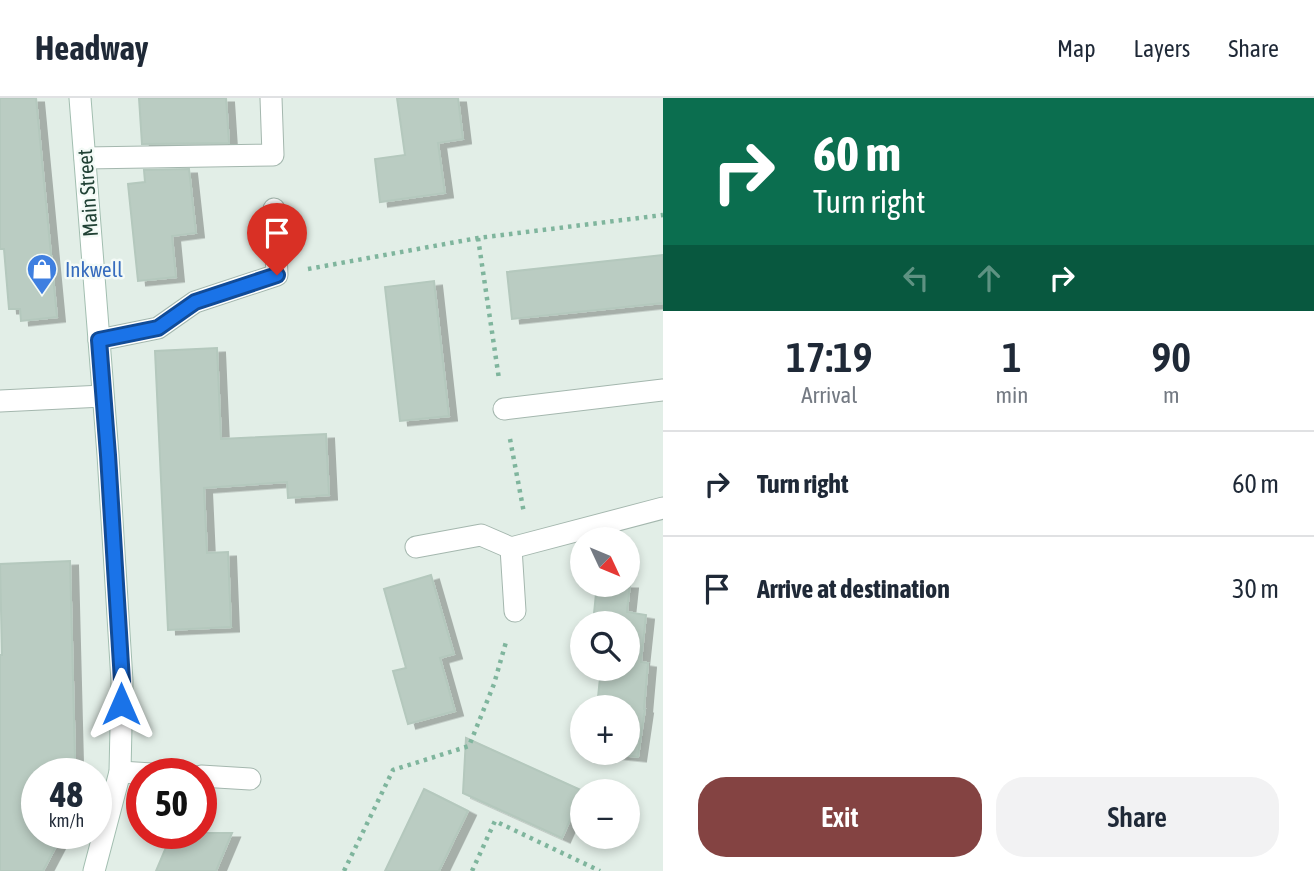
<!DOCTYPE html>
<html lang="en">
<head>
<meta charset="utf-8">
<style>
	:root { --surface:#fff; --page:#f2f2f3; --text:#1f2937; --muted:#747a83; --line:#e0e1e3; --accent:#844342 }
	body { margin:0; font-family:"Asap Condensed",sans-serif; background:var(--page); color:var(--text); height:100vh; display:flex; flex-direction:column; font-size:26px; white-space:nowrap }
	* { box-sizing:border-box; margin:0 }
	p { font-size:23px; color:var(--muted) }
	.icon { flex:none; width:38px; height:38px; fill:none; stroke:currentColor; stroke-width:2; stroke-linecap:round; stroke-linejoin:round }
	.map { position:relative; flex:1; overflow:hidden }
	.panel { display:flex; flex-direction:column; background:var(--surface); width:651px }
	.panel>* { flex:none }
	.top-card { background:#0b6e4f; color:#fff; overflow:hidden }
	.needle { width:46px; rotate:134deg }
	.controls { position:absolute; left:570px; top:429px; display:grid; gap:14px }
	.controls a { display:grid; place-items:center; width:70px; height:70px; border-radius:50%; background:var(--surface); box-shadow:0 4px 10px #0003; font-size:35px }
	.speed { position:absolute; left:21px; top:660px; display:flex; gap:14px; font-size:35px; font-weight:700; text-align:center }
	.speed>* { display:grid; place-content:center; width:91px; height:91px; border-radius:50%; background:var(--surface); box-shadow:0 4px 10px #0003; line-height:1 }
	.speed small { font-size:18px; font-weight:400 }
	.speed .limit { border:10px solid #d22; background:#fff; color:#111 }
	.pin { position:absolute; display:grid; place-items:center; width:60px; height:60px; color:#fff; margin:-72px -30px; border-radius:50% 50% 50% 0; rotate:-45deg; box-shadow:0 0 7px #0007 }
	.pin .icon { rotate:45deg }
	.me { position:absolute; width:77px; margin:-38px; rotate:0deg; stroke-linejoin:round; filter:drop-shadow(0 0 5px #0008) }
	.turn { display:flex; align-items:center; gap:24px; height:147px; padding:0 35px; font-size:32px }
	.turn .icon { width:91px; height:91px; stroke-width:2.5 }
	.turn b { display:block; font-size:49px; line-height:60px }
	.lanes { display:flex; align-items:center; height:66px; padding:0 35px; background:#0003; justify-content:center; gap:35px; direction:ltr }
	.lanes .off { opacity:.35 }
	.eta { display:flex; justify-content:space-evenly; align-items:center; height:119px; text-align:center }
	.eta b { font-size:42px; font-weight:600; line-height:49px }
	.button { display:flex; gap:14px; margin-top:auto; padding:14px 35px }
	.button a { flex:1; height:80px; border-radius:28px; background:var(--accent); color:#fff; font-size:28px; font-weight:600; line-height:80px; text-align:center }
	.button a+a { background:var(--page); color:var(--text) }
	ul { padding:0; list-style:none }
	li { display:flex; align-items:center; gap:21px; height:105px; padding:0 35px; border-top:2px solid var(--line) }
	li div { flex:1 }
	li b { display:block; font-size:26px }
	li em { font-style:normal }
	header { display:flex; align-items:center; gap:42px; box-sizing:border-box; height:98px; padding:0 35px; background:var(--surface); border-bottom:2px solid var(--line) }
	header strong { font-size:33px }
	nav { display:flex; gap:38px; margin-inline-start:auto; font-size:24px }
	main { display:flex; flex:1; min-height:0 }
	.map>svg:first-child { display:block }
	.building { fill:#baccc2; stroke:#b4c8bd; stroke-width:2; filter:url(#shadow) }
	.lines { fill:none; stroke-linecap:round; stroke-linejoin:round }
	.service-casing { stroke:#a4b7ae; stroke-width:23 }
	.minor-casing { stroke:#a4b7ae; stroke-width:23 }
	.secondary-casing { stroke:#a2beb0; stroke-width:23 }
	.path { stroke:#7fb59d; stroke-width:4.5; stroke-dasharray:3.5 5; stroke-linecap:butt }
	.service { stroke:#fff; stroke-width:21 }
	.minor { stroke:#fff; stroke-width:21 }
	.secondary { stroke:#fff; stroke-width:21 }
	.route-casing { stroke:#114b97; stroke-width:18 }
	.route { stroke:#1a73e8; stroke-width:12 }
	.labels { text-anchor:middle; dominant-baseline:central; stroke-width:5; stroke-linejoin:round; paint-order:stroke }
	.street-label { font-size:21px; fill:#204134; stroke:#f3faf6 }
	.shop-label { font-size:21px; fill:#366cbe; stroke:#f3faf6; text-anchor:start }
</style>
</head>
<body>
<header>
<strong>Headway</strong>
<nav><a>Map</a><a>Layers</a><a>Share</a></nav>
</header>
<main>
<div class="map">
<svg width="663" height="773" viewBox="0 0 663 773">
	<defs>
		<filter id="shadow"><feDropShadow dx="8" dy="4.5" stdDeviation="0" flood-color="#0004"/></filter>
	</defs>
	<rect width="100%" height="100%" fill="#e2eee7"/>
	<!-- building -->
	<g class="building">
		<polygon points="0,0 36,0 57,219 21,223 20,211 9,211 4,151 0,151"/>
		<polygon points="139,0 226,0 229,45 142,46"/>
		<polygon points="397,0 458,0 463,41 438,45 445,95 380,104 375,61 405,57"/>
		<polygon points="189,71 196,135 172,138 176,179 138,183 128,86 145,84 144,72"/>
		<polygon points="663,157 663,205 512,221 507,174"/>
		<polygon points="434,183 449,318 400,323 385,189"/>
		<polygon points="217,250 221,341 326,336 329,397 288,400 287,384 204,390 207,455 228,454 231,529 168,532 155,253"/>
		<polygon points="70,463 75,661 73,676 37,676 37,735 63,735 43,773 0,773 0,557 2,557 0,466"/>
		<polygon points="431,477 454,556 440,560 455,613 408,626 393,573 406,570 384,491"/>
		<polygon points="597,486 630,486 627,514 646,517 641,564 648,565 644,611 645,611 638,659 593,654 628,654 628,609 597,609 601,570 628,570 628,525 593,525"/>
		<polygon points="466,640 583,693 562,740 463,695"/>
		<polygon points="424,691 468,713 439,773 385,773"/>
		<polygon points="172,735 232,735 216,773 156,773"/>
	</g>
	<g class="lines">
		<!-- service casing -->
		<g class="service-casing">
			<g id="service">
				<polyline points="85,60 273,57 271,0"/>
				<polyline points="99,242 158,230 195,204 277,177 274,111"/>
				<polyline points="0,303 103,298"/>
				<polyline points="120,674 152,676"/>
				<polyline points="201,678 250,681"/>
			</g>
		</g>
		<!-- minor casing -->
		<g class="minor-casing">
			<g id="minor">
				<polyline points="504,311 663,292"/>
				<polyline points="416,449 481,437 511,450 663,410"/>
				<polyline points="511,450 515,513"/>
			</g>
		</g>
		<!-- secondary casing -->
		<g class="secondary-casing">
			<polyline id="secondary" points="80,0 108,357 122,583 120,674 94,773"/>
		</g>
		<!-- path -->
		<g class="path">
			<polyline points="478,140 499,281"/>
			<polyline points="308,171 478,140 663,117"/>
			<polyline points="510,341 524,415"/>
			<polyline points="344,773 393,672 469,648 494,586 506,544"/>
			<polyline points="472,773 495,723 600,773"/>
		</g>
		<!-- service -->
		<use href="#service" class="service"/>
		<!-- minor -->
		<use href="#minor" class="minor"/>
		<!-- secondary -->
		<use href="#secondary" class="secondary"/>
	</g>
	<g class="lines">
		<!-- route casing -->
		<g class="route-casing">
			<polyline id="route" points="121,606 122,583 108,357 99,242 158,230 195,204 277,177"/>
		</g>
		<!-- route -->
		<use href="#route" class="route"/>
	</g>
	<!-- icons -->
	<defs>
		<g id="shop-pin" transform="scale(1.575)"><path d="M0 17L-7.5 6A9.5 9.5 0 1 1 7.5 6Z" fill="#3f7fe0" stroke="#f3faf6"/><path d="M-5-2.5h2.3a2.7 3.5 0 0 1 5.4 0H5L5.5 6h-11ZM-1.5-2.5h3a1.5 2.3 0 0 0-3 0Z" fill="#fff"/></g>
	</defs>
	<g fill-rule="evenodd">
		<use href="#shop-pin" x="42" y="171"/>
	</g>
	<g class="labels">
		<!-- street labels -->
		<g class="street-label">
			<text transform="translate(87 95) rotate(-94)">Main Street</text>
		</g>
		<!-- shop labels -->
		<g class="shop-label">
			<text x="65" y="171">Inkwell</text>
		</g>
	</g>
</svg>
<div class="controls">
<a><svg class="needle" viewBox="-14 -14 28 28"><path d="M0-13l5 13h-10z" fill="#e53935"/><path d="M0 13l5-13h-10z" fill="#747a83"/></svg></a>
<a><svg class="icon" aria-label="search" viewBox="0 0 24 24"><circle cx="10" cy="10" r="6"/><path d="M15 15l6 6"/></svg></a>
<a>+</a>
<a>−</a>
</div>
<div class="speed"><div>48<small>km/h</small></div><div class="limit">50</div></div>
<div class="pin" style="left:277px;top:177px;background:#d93025"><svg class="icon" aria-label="arrive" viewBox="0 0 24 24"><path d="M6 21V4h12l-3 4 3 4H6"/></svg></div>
<svg class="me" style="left:121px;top:606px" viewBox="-20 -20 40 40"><path d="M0-17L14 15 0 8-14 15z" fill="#1a73e8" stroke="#fff" stroke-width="4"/></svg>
</div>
<section class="panel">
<div class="top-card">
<div class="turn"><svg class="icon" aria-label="right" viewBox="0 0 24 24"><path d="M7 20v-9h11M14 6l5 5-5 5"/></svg><div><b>60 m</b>Turn right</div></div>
<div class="lanes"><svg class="icon off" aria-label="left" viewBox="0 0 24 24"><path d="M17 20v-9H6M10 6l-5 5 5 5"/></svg><svg class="icon off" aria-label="ahead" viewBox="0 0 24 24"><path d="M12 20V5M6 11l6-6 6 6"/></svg><svg class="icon" aria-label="right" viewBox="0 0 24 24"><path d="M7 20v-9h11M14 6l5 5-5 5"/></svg></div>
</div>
<div class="eta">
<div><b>17:19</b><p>Arrival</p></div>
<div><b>1</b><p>min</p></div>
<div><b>90</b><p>m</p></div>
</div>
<ul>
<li><svg class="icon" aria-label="right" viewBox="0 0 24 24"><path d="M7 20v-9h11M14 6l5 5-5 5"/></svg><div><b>Turn right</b></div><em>60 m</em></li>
<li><svg class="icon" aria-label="arrive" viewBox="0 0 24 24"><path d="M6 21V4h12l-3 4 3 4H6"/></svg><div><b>Arrive at destination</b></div><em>30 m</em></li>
</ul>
<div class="button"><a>Exit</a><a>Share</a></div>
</section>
</main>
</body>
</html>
